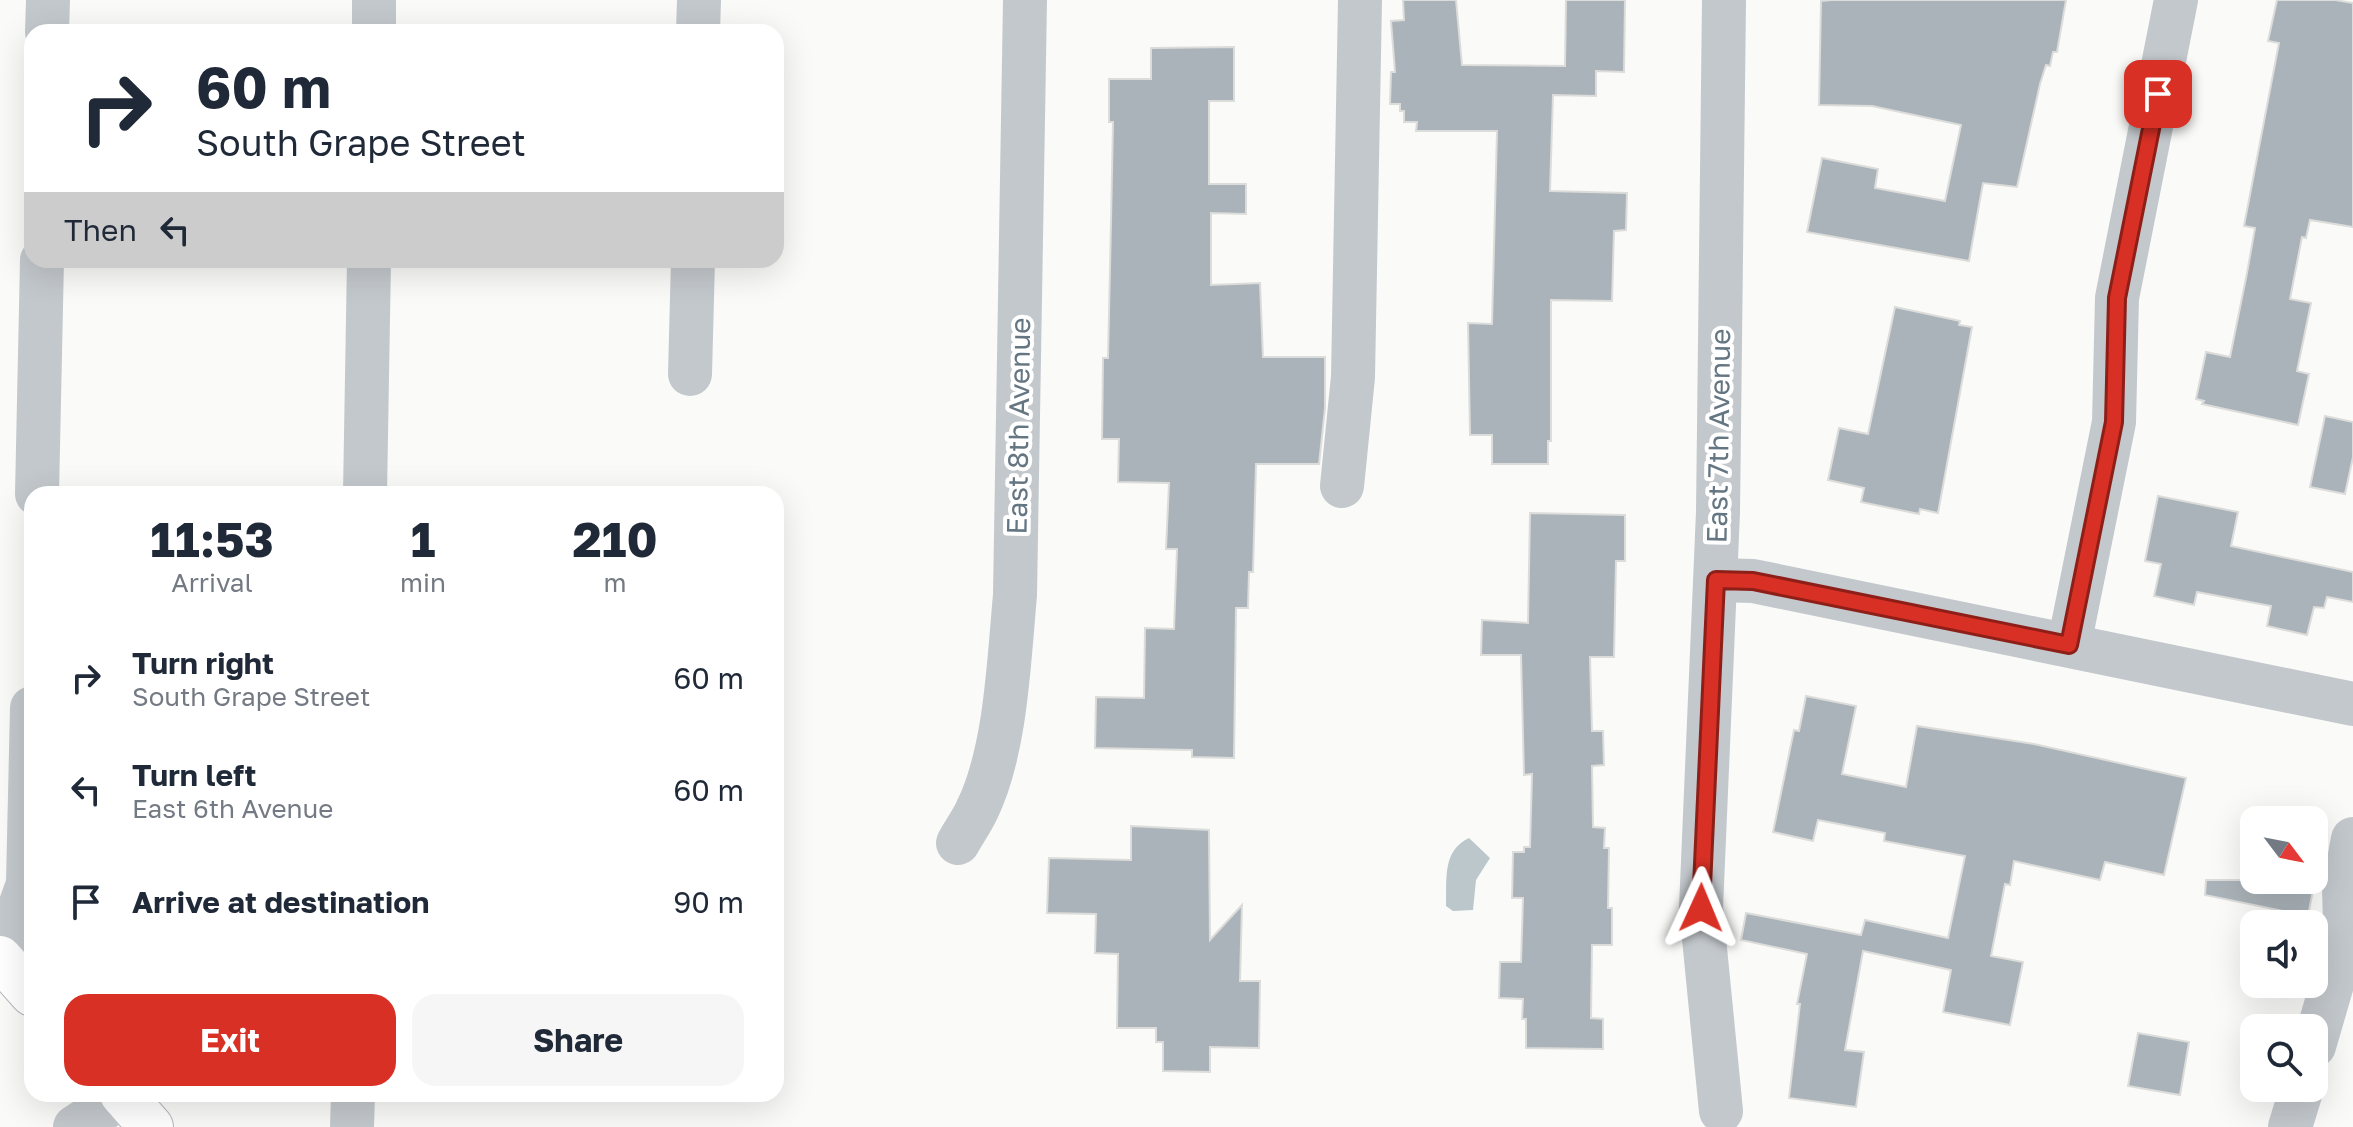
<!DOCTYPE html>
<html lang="en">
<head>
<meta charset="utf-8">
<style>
	:root { --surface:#fff; --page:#f6f6f7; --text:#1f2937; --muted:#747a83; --accent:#d93025 }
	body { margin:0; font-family:"Golos Text",sans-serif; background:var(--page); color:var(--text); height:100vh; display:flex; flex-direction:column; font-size:30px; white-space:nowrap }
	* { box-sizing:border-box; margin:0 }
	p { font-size:26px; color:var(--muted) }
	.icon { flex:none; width:44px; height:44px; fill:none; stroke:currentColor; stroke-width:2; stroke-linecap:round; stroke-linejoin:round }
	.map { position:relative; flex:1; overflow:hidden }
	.drawer { position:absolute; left:24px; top:486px; width:760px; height:616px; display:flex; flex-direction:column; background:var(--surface); border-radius:24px; box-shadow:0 8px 32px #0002 }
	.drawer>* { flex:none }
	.top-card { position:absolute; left:24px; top:24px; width:760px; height:244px; border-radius:24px; box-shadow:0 8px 32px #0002; background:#fff; color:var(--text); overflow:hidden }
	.needle { width:52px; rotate:122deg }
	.tools { position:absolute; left:2240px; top:806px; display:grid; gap:16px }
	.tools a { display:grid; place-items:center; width:88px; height:88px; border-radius:16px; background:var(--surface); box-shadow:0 8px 32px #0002; font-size:40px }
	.pin { position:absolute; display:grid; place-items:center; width:68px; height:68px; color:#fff; margin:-34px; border-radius:16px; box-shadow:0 4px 12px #0006 }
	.me { position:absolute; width:88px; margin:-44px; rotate:1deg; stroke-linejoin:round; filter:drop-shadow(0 0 6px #0008) }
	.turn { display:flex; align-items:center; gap:28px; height:168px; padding:0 40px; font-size:36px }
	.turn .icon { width:104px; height:104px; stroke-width:2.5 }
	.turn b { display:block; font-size:56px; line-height:68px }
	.then { display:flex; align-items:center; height:76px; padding:0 40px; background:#0003; gap:16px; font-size:30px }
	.eta { display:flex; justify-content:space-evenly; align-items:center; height:136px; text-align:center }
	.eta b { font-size:48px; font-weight:700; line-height:56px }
	.cta { display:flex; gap:16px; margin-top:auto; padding:16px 40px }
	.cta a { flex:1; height:92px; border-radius:24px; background:var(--accent); color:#fff; font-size:32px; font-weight:700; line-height:92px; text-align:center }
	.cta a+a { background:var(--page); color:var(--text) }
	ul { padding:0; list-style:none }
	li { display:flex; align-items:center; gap:24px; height:112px; padding:0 40px }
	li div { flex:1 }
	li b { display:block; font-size:30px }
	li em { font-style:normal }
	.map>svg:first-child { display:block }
	.water { fill:#bbc7cb }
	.building { fill:#aab3b9; stroke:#dcdcda; stroke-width:2 }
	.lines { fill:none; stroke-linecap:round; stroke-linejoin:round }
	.major-casing { stroke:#b5babe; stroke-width:46 }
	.minor { stroke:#c3c8cc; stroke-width:44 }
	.major { stroke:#fff; stroke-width:44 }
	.route-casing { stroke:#8d1f18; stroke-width:20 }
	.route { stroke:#d93025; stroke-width:14 }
	.labels { text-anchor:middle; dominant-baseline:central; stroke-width:8; stroke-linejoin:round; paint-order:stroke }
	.street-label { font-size:28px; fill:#657683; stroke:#fff }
</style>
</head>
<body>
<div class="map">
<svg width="2353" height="1127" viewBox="0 0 2353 1127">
	<rect width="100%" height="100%" fill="#fafaf8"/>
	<!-- water -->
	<path class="water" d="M1469 838 1490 858 1476 880 1473 910 1453 911 1446 906C1447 879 1442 851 1469 838Z"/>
	<!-- building -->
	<g class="building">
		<polygon points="1403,0 1456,0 1462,65 1565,66 1566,0 1625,0 1624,72 1596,71 1596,96 1553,95 1550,191 1627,193 1626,230 1614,231 1612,301 1551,300 1551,441 1548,441 1548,464 1492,464 1492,435 1470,435 1468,323 1492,324 1497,131 1416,131 1417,122 1404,122 1404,111 1400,111 1400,104 1390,104 1391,72 1395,72 1391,21 1404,20"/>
		<polygon points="1832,0 2066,0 2057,52 2053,52 2050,66 2046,65 2040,84 2017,187 1983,183 1969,261 1807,232 1822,158 1878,169 1875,188 1945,201 1961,125 1872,106 1819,105 1821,1"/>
		<polygon points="2277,0 2335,0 2353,3 2353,227 2310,220 2306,238 2302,237 2290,299 2311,303 2297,371 2309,374 2298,425 2202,404 2204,401 2196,399 2206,352 2230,357 2247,273 2255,228 2244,226 2279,43 2268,41"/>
		<polygon points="1234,47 1234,101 1209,101 1209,184 1246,184 1246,214 1211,213 1211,285 1260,283 1263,357 1325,357 1325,408 1319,464 1256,464 1253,572 1249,572 1248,608 1236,608 1234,758 1192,757 1192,750 1095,748 1096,697 1144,698 1145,628 1174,629 1177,549 1166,549 1169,483 1118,482 1119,439 1102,439 1103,358 1108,358 1111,222 1113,122 1109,122 1109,79 1151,79 1151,48"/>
		<polygon points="1895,307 1960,321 1959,325 1972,327 1938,513 1920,509 1919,514 1861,502 1864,488 1828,480 1839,428 1868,434"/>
		<polygon points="2325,416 2353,422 2353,457 2345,494 2310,487"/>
		<polygon points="2158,496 2238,512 2231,546 2353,572 2353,602 2327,597 2324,608 2314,607 2307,635 2267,626 2271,606 2197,592 2194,605 2154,596 2161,564 2145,561"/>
		<polygon points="1530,513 1625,515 1625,561 1616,561 1614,657 1590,657 1592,731 1603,731 1604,765 1592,766 1593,827 1605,828 1604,848 1609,848 1608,908 1612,908 1612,945 1592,945 1591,1018 1603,1019 1603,1049 1526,1048 1526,1019 1522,1019 1523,999 1499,998 1500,962 1521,962 1523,898 1512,898 1513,852 1524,852 1524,847 1530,847 1532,774 1524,775 1521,655 1481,655 1482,620 1528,623"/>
		<polygon points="1806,696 1856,706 1842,774 1906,787 1917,726 2034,744 2186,778 2164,875 2105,862 2100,880 2014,861 2010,885 2005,884 1991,956 2023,962 2010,1025 1943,1012 1951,970 1863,951 1845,1050 1864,1052 1856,1107 1789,1098 1800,1004 1797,1004 1807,954 1741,940 1746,913 1861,935 1865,920 1948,938 1965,856 1884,841 1885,833 1818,820 1813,841 1773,832 1794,730 1799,731"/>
		<polygon points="1131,826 1209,830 1210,940 1242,905 1240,981 1260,981 1259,1048 1210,1047 1210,1072 1163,1071 1163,1042 1156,1042 1156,1028 1117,1028 1118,954 1095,953 1096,914 1047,913 1049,858 1131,860"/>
		<polygon points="2206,880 2315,880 2308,916 2205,895"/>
		<polygon points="2138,1033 2189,1042 2180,1095 2128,1086"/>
	</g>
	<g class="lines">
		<!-- major casing -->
		<g class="major-casing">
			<g id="major">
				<polyline points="0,958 32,994"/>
				<polyline points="122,1094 151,1127"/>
			</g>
		</g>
		<!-- minor -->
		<g class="minor">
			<polyline points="47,32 48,0"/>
			<polyline points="374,32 374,0"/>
			<polyline points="698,32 699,0"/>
			<polyline points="690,374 693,260"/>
			<polyline points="1342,486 1353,377 1360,0"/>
			<polyline points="37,494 42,260"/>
			<polyline points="365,494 369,260"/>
			<polyline points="1716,580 1753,581 2353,704"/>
			<polyline points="2069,645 2114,422 2117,298 2176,0"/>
			<path d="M958 843C964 832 972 821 977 810 1006 751 1009 660 1015 595L1025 0"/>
			<polyline points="1,959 28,884 32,708"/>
			<polyline points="2314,1046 2337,967 2345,925 2344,887 2353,839"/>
			<polyline points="1721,1111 1701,908 1718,512 1724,0"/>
			<polyline points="75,1127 123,1096"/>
			<polyline points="352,1127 353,1094"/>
			<polyline points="2290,1127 2302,1088"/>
		</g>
		<!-- major -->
		<use href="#major" class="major"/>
	</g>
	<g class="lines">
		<!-- route casing -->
		<g class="route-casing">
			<polyline id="route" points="1701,908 1716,580 1753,581 2069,645 2114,422 2117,298 2158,94"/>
		</g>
		<!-- route -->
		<use href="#route" class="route"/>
	</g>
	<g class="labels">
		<!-- street labels -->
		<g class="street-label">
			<text transform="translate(1018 426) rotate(-89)">East 8th Avenue</text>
			<text transform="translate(1718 436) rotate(-89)">East 7th Avenue</text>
		</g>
	</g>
</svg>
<div class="tools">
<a><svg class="needle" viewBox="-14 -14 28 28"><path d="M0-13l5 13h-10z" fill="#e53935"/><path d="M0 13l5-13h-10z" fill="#747a83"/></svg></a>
<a><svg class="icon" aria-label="sound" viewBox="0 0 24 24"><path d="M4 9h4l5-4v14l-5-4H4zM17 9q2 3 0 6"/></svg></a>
<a><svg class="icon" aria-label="search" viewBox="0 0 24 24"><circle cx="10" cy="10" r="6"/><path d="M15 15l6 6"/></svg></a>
</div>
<div class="pin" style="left:2158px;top:94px;background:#d93025"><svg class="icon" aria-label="arrive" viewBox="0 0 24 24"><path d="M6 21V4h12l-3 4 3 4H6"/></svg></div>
<svg class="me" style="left:1701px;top:908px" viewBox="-20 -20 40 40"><path d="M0-17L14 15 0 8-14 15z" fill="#d93025" stroke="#fff" stroke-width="4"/></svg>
<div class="top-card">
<div class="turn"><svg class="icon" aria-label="right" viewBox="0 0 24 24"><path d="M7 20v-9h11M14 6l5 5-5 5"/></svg><div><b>60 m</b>South Grape Street</div></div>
<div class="then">Then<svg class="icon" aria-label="left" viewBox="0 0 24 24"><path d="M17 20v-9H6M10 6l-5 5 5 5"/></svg></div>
</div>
<section class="drawer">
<div class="eta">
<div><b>11:53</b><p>Arrival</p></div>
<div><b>1</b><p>min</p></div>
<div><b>210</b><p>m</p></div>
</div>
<ul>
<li><svg class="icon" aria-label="right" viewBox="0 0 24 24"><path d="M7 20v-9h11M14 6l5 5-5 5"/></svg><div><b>Turn right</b><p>South Grape Street</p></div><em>60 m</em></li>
<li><svg class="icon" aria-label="left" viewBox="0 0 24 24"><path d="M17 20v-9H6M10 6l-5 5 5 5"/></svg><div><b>Turn left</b><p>East 6th Avenue</p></div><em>60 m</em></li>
<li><svg class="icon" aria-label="arrive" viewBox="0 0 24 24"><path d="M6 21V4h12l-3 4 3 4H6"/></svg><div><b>Arrive at destination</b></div><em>90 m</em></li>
</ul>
<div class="cta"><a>Exit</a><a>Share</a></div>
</section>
</div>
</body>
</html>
